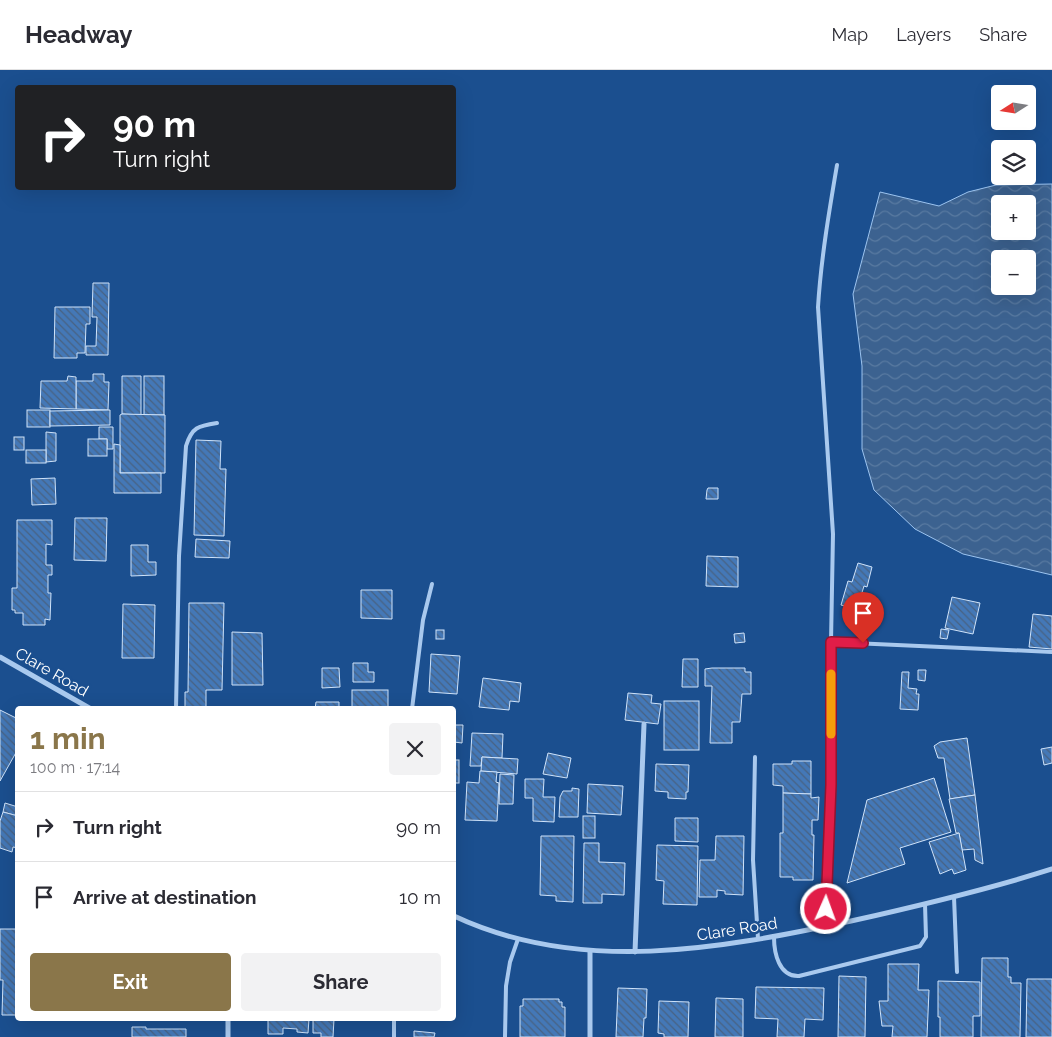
<!DOCTYPE html>
<html lang="en">
<head>
<meta charset="utf-8">
<style>
	:root { --surface:#fff; --page:#f2f2f3; --text:#2b2b33; --muted:#7c7c81; --line:#e1e1e2; --accent:#8a764a }
	body { margin:0; font-family:Raleway,sans-serif; background:var(--page); color:var(--text); height:100vh; display:flex; flex-direction:column; font-size:19px; white-space:nowrap }
	* { box-sizing:border-box; margin:0 }
	p { font-size:16px; color:var(--muted) }
	.icon { flex:none; width:28px; height:28px; fill:none; stroke:currentColor; stroke-width:2; stroke-linecap:round; stroke-linejoin:round }
	.map { position:relative; flex:1; overflow:hidden }
	.drawer { position:absolute; left:15px; top:636px; width:441px; height:315px; display:flex; flex-direction:column; background:var(--surface); border-radius:5px; box-shadow:0 5px 20px #0002 }
	.drawer>* { flex:none }
	.banner { position:absolute; left:15px; top:15px; width:441px; height:105px; border-radius:5px; box-shadow:0 5px 20px #0002; background:#202124; color:#fff; overflow:hidden }
	.needle { width:32px; rotate:258deg }
	.buttons { position:absolute; left:991px; top:15px; display:grid; gap:10px }
	.buttons a { display:grid; place-items:center; width:45px; height:45px; border-radius:5px; background:var(--surface); box-shadow:0 5px 20px #0002; font-size:25px }
	.pin { position:absolute; display:grid; place-items:center; width:42px; height:42px; color:#fff; margin:-51px -21px; border-radius:50% 50% 50% 0; rotate:-45deg; box-shadow:0 0 5px #0007 }
	.pin .icon { rotate:45deg }
	.me { position:absolute; width:55px; margin:-28px; rotate:2deg; stroke-linejoin:round; filter:drop-shadow(0 0 4px #0008) }
	.turn { display:flex; align-items:center; gap:18px; height:105px; padding:0 15px; font-size:22px }
	.turn .icon { width:65px; height:65px; stroke-width:2.5 }
	.turn b { display:block; font-size:35px; line-height:42px }
	.round { display:grid; place-items:center; flex:none; width:52px; height:52px; border-radius:5px; background:var(--page) }
	.summary { display:flex; align-items:center; justify-content:space-between; height:85px; padding:0 15px }
	h1 { font-size:30px; font-weight:700; line-height:38px; color:var(--accent) }
	.action { display:flex; gap:10px; margin-top:auto; padding:10px 15px }
	.action a { flex:1; height:58px; border-radius:5px; background:var(--accent); color:#fff; font-size:20px; font-weight:700; line-height:58px; text-align:center }
	.action a+a { background:var(--page); color:var(--text) }
	ul { padding:0; list-style:none }
	li { display:flex; align-items:center; gap:15px; height:70px; padding:0 15px; border-top:1px solid var(--line) }
	li div { flex:1 }
	li b { display:block; font-size:19px }
	li em { font-style:normal }
	header { display:flex; align-items:center; gap:30px; box-sizing:border-box; height:70px; padding:0 25px; background:var(--surface); border-bottom:1px solid var(--line) }
	header strong { font-size:24px }
	nav { display:flex; gap:28px; margin-inline-start:auto; font-size:18px }
	.map>svg:first-child { display:block }
	.water { fill:url(#water-waves); stroke:#9cc4f0; fill-rule:evenodd }
	.building { fill:url(#building-back-hatch); stroke:#cfe3fa }
	.lines { fill:none; stroke-linecap:round; stroke-linejoin:round }
	.service { stroke:#a9c9ee; stroke-width:4 }
	.minor { stroke:#a9c9ee; stroke-width:5 }
	.route-casing { stroke:#92132f; stroke-width:12 }
	.route { stroke:#e11d48; stroke-width:9 }
	.slow { stroke:#f59e0b; stroke-width:9 }
	.labels { text-anchor:middle; dominant-baseline:central; stroke-width:5; stroke-linejoin:round; paint-order:stroke }
	.street-label { font-size:16px; fill:#fff; stroke:#1b4f8f }
</style>
</head>
<body>
<header>
<strong>Headway</strong>
<nav><a>Map</a><a>Layers</a><a>Share</a></nav>
</header>
<div class="map">
<svg width="1052" height="967" viewBox="0 0 1052 967">
	<defs>
		<pattern id="water-waves" width="16" height="10" patternUnits="userSpaceOnUse" patternTransform="scale(1.25)"><rect width="16" height="10" fill="#3c6290"/><path d="M0 5q4-4 8 0t8 0" fill="none" stroke="#597aa1"/></pattern>
		<pattern id="building-back-hatch" width="6" height="6" patternUnits="userSpaceOnUse" patternTransform="scale(1.25)"><rect width="6" height="6" fill="#4478b7"/><path d="M-1 5l2 2M0 0l6 6M5-1l2 2" fill="none" stroke="#486282"/></pattern>
	</defs>
	<rect width="100%" height="100%" fill="#1b4f8f"/>
	<!-- water -->
	<path class="water" d="M1052 114V505L963 484 915 459 874 420 862 379V296L853 224 880 122 939 136 968 122 996 115ZM1000 134H1028V161H1000ZM1000 189H1028V216H1000Z"/>
	<!-- building -->
	<g class="building">
		<polygon points="93,213 109,213 108,285 86,285 86,276 96,276 97,247 92,247"/>
		<polygon points="55,237 90,237 90,254 86,254 85,283 77,283 77,288 54,288"/>
		<polygon points="93,304 104,304 104,312 109,312 108,340 76,339 76,311 93,311"/>
		<polygon points="68,306 76,307 76,339 40,338 41,311 67,311"/>
		<polygon points="122,306 141,306 141,345 122,344"/>
		<rect x="144" y="306" width="20" height="39"/>
		<rect x="27" y="340" width="23" height="17"/>
		<polygon points="110,340 110,355 50,356 50,341"/>
		<polygon points="122,344 165,345 165,403 120,403 120,345"/>
		<polygon points="99,357 113,357 113,379 107,379 107,369 99,369"/>
		<polygon points="46,362 56,363 56,391 46,392"/>
		<rect x="14" y="367" width="10" height="13"/>
		<rect x="88" y="369" width="19" height="17"/>
		<polygon points="196,370 221,371 220,399 226,399 224,466 194,465"/>
		<polygon points="114,374 120,375 120,403 161,403 161,423 114,423"/>
		<rect x="26" y="380" width="20" height="13"/>
		<polygon points="55,408 56,434 32,435 31,409"/>
		<polygon points="708,418 718,418 718,429 706,429 707,420"/>
		<polygon points="75,448 107,448 106,491 74,490"/>
		<polygon points="17,450 52,450 52,475 46,474 46,495 52,495 52,505 48,505 48,523 51,523 50,550 45,549 45,555 23,555 23,543 15,543 15,540 12,540 12,518 17,518"/>
		<polygon points="196,469 230,471 229,488 195,487"/>
		<polygon points="131,475 148,475 148,492 156,492 156,505 131,506"/>
		<polygon points="707,486 738,487 738,517 706,516"/>
		<polygon points="858,493 872,497 867,517 864,516 857,539 841,535 848,511 852,512"/>
		<polygon points="361,520 392,520 392,549 361,548"/>
		<polygon points="952,527 980,533 973,564 945,558"/>
		<polygon points="189,533 224,533 222,620 206,620 206,639 185,639 185,622 188,622"/>
		<polygon points="123,534 155,535 154,588 122,588"/>
		<polygon points="1033,544 1052,546 1052,579 1029,577"/>
		<polygon points="941,559 949,560 947,569 940,568"/>
		<rect x="436" y="560" width="8" height="9"/>
		<polygon points="232,562 262,563 263,615 232,615"/>
		<polygon points="744,563 745,572 735,573 734,564"/>
		<polygon points="431,584 460,586 457,624 429,622"/>
		<polygon points="683,589 698,589 698,617 682,617"/>
		<polygon points="353,593 368,593 368,602 374,602 374,612 353,612"/>
		<polygon points="322,598 339,598 340,617 322,618"/>
		<polygon points="712,598 745,598 745,602 751,602 751,624 742,624 740,652 732,652 732,673 710,673 712,616 705,616 705,599"/>
		<polygon points="918,600 926,600 925,611 918,610"/>
		<polygon points="902,602 909,602 908,618 917,619 916,624 919,624 918,640 900,639"/>
		<polygon points="483,608 521,613 519,632 510,631 509,640 479,637"/>
		<rect x="352" y="620" width="36" height="19"/>
		<polygon points="628,623 652,625 651,633 661,634 658,654 625,650"/>
		<rect x="664" y="631" width="35" height="49"/>
		<polygon points="316,632 339,632 339,639 315,639"/>
		<polygon points="0,640 18,649 18,679 0,711"/>
		<polygon points="454,655 463,655 462,673 454,672"/>
		<polygon points="472,663 503,664 502,688 482,687 481,696 470,696"/>
		<polygon points="967,668 975,725 950,729 944,688 938,688 934,676 940,672"/>
		<polygon points="1052,677 1052,693 1044,695 1041,679"/>
		<polygon points="548,683 571,688 567,708 543,704"/>
		<polygon points="482,687 518,689 517,704 481,701"/>
		<rect x="454" y="690" width="5" height="23"/>
		<polygon points="792,691 811,691 811,724 783,723 783,716 773,715 773,694 792,694"/>
		<polygon points="656,694 689,695 688,722 686,722 686,729 668,728 668,722 655,721"/>
		<polygon points="480,701 497,702 496,712 499,713 497,751 465,750 467,712 479,713"/>
		<polygon points="500,704 514,705 513,734 499,734"/>
		<polygon points="934,708 951,762 900,778 905,794 847,813 867,730"/>
		<polygon points="525,709 544,709 543,727 555,727 554,752 533,751 533,728 525,728"/>
		<polygon points="588,714 623,716 621,745 587,743"/>
		<polygon points="572,718 579,719 578,747 559,747 560,727 563,721 572,721"/>
		<polygon points="783,723 811,724 811,728 819,727 818,750 812,750 812,765 814,765 813,810 793,810 793,807 780,807 780,763 783,763"/>
		<polygon points="975,725 983,794 975,790 974,779 962,780 959,763 956,763 949,729"/>
		<polygon points="5,733 18,737 18,746 3,742"/>
		<polygon points="3,742 18,746 18,778 13,777 12,782 0,778 0,751"/>
		<rect x="583" y="746" width="12" height="22"/>
		<polygon points="675,748 698,748 698,772 675,771"/>
		<polygon points="959,763 966,800 954,804 952,799 940,804 929,772"/>
		<polygon points="541,766 574,766 573,832 556,831 556,826 540,825"/>
		<polygon points="716,766 744,766 743,825 725,824 725,821 717,820 717,827 699,827 700,790 715,790"/>
		<polygon points="584,773 599,773 599,792 625,793 624,825 602,824 602,833 583,833"/>
		<polygon points="657,775 698,776 697,835 663,834 664,811 656,810"/>
		<polygon points="0,859 18,859 18,945 2,945 3,910 0,910"/>
		<polygon points="982,888 1008,888 1008,907 1011,907 1011,913 1021,913 1020,967 981,967"/>
		<polygon points="888,894 919,894 918,920 929,920 927,967 892,967 893,956 882,956 879,931 888,931"/>
		<polygon points="839,906 866,907 865,967 838,967"/>
		<polygon points="1027,909 1052,909 1052,967 1026,967"/>
		<polygon points="938,911 980,912 980,946 973,946 973,967 940,967 940,947 938,947"/>
		<polygon points="756,917 824,918 823,950 805,949 804,967 777,967 778,949 755,948"/>
		<polygon points="618,918 647,919 646,948 644,948 643,967 616,967"/>
		<polygon points="716,928 743,929 743,967 715,967"/>
		<polygon points="523,929 559,929 559,932 562,932 562,937 565,937 565,967 520,967 520,936 523,936"/>
		<polygon points="659,931 689,932 688,967 664,967 664,964 658,963"/>
		<polygon points="268,949 309,949 308,963 297,962 297,959 283,958 283,964 268,964"/>
		<polygon points="313,949 334,949 333,967 321,967 321,963 313,963"/>
		<polygon points="132,957 146,957 146,959 186,959 186,967 132,967"/>
		<polygon points="414,961 435,963 434,967 414,967"/>
	</g>
	<g class="lines">
		<!-- service -->
		<g class="service">
			<path d="M831 572 833 464 818 237C821 189 829 142 837 95"/>
			<path d="M176 639 179 486 186 376C192 357 198 356 217 353"/>
			<polyline points="412,639 423,550 432,514"/>
			<polyline points="755,687 753,790 758,869"/>
			<polyline points="954,827 957,902"/>
			<polyline points="825,856 831,715 831,572 1052,582"/>
			<path d="M774 867C774 883 779 907 799 906L920 876 926 867 925 834"/>
			<polyline points="394,967 394,949"/>
			<polyline points="505,967 506,916 510,892 518,869"/>
		</g>
		<!-- minor -->
		<g class="minor">
			<polyline points="0,587 91,639"/>
			<path d="M454 846C580 905 720 879 851 851 918 836 986 820 1052 799"/>
			<polyline points="635,882 644,654"/>
			<polyline points="228,967 228,949"/>
			<polyline points="590,967 590,881"/>
		</g>
	</g>
	<g class="lines">
		<!-- route casing -->
		<g class="route-casing">
			<polyline id="route" points="826,839 831,715 831,572 863,573"/>
		</g>
		<!-- route -->
		<use href="#route" class="route"/>
		<!-- slow -->
		<polyline class="slow" points="831,664 831,604"/>
	</g>
	<g class="labels">
		<!-- street labels -->
		<g class="street-label">
			<text transform="translate(52 602) rotate(30)">Clare Road</text>
			<text transform="translate(737 859) rotate(-9)">Clare Road</text>
		</g>
	</g>
</svg>
<div class="buttons">
<a><svg class="needle" viewBox="-14 -14 28 28"><path d="M0-13l5 13h-10z" fill="#e53935"/><path d="M0 13l5-13h-10z" fill="#7c7c81"/></svg></a>
<a><svg class="icon" aria-label="layers" viewBox="0 0 24 24"><path d="M12 4l9 5-9 5-9-5zM3 14l9 5 9-5"/></svg></a>
<a>+</a>
<a>−</a>
</div>
<div class="pin" style="left:863px;top:573px;background:#d93025"><svg class="icon" aria-label="arrive" viewBox="0 0 24 24"><path d="M6 21V4h12l-3 4 3 4H6"/></svg></div>
<svg class="me" style="left:826px;top:839px" viewBox="-20 -20 40 40"><circle r="17" fill="#e11d48" stroke="#fff" stroke-width="3"/><path d="M0-11L8 9 0 5-8 9z" fill="#fff"/></svg>
<div class="banner">
<div class="turn"><svg class="icon" aria-label="right" viewBox="0 0 24 24"><path d="M7 20v-9h11M14 6l5 5-5 5"/></svg><div><b>90 m</b>Turn right</div></div>
</div>
<section class="drawer">
<div class="summary"><div><h1>1 min</h1><p>100 m · 17:14</p></div><a class="round"><svg class="icon" aria-label="close" viewBox="0 0 24 24"><path d="M6 6l12 12M18 6L6 18"/></svg></a></div>
<ul>
<li><svg class="icon" aria-label="right" viewBox="0 0 24 24"><path d="M7 20v-9h11M14 6l5 5-5 5"/></svg><div><b>Turn right</b></div><em>90 m</em></li>
<li><svg class="icon" aria-label="arrive" viewBox="0 0 24 24"><path d="M6 21V4h12l-3 4 3 4H6"/></svg><div><b>Arrive at destination</b></div><em>10 m</em></li>
</ul>
<div class="action"><a>Exit</a><a>Share</a></div>
</section>
</div>
</body>
</html>
